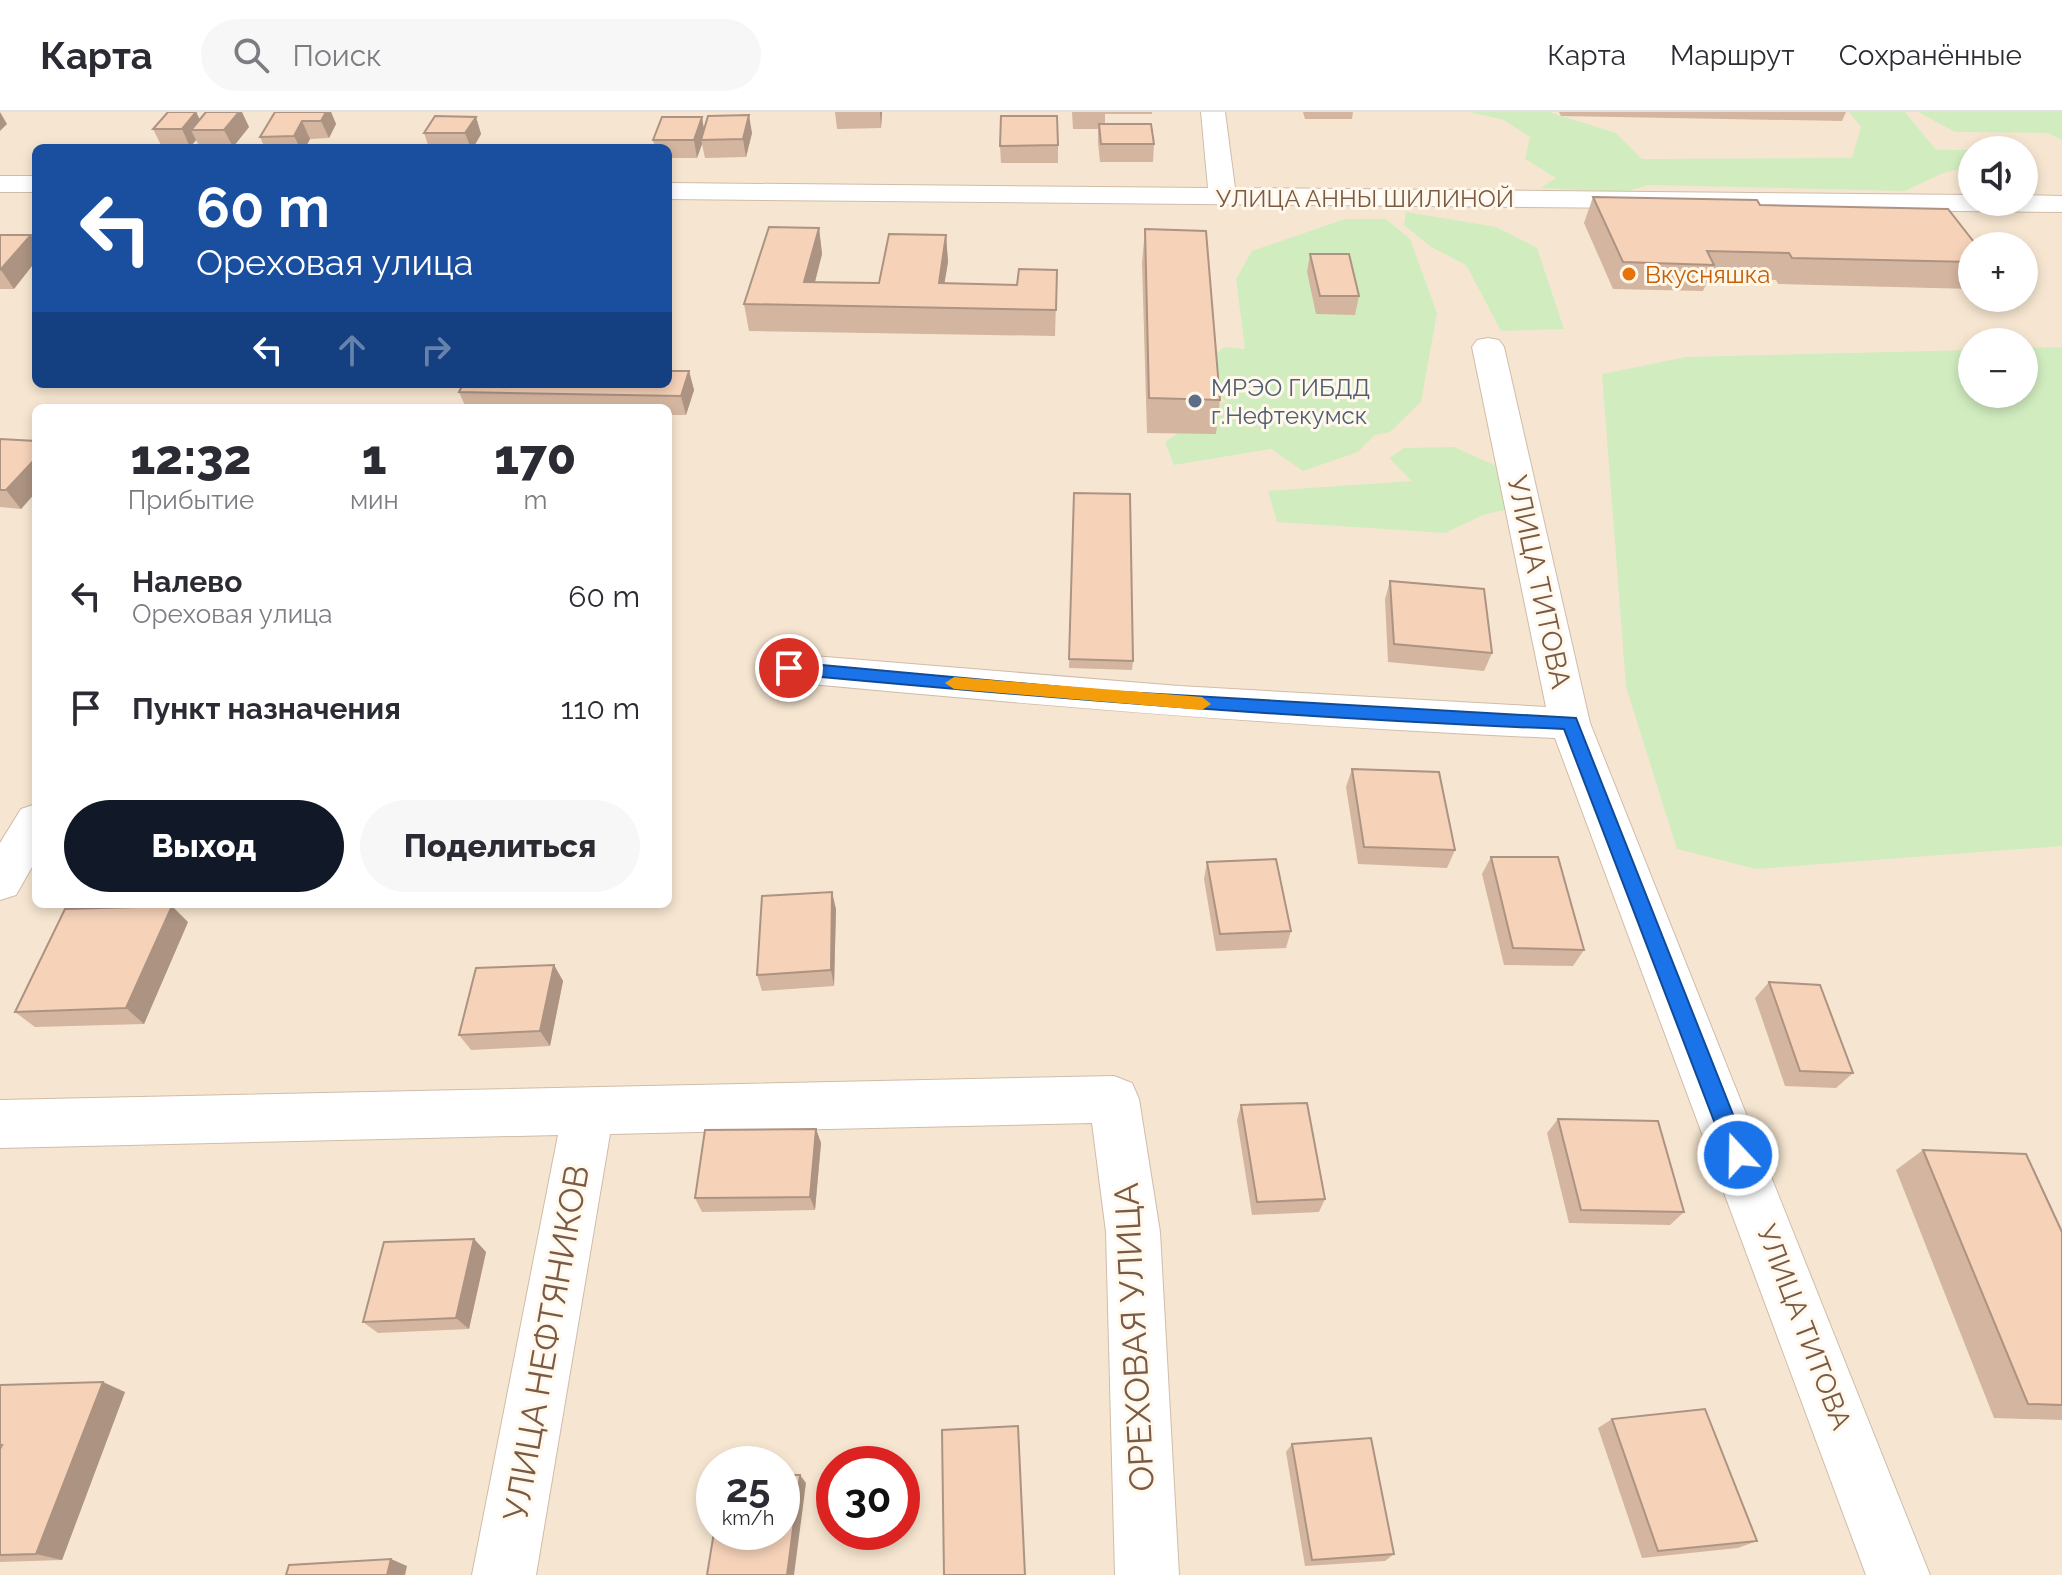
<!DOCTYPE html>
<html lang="ru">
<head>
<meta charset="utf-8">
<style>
	:root { --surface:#fff; --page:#f7f7f7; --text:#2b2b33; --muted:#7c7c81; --line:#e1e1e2; --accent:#111827 }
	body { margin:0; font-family:Raleway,sans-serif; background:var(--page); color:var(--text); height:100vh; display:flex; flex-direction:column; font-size:30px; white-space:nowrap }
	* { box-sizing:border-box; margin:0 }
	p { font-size:26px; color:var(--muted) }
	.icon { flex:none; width:44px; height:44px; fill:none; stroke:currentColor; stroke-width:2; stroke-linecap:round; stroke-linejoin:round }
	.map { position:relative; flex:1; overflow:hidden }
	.panel { position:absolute; left:32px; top:292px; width:640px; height:504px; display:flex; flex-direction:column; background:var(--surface); border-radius:12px; box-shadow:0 4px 12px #0003 }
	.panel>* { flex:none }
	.top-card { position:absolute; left:32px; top:32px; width:640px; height:244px; border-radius:12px; box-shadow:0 4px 12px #0003; background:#1a4fa0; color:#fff; overflow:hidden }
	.controls { position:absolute; left:1958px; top:24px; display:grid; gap:16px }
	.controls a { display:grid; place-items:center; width:80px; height:80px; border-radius:50%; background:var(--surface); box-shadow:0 4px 12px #0003; font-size:40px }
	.speed { position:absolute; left:696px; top:1334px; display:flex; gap:16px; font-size:40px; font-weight:700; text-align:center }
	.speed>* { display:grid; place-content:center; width:104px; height:104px; border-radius:50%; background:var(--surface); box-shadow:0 4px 12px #0003; line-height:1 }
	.speed small { font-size:20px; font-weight:400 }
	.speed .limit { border:12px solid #d22; background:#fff; color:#111 }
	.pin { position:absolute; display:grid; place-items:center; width:68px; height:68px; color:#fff; margin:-34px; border:4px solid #fff; border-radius:50%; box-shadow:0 2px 8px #0007 }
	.me { position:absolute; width:88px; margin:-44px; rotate:339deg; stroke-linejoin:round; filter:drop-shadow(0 0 6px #0008) }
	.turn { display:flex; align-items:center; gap:28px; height:168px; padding:0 32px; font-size:36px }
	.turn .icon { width:104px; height:104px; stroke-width:2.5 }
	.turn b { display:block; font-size:56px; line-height:68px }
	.lanes { display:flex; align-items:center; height:76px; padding:0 32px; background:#0003; justify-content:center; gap:40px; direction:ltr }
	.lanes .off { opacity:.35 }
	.eta { display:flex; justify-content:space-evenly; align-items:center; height:136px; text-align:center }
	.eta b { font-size:48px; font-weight:800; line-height:56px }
	.action { display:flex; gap:16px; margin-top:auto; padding:16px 32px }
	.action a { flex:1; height:92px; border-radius:48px; background:var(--accent); color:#fff; font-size:32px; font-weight:800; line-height:92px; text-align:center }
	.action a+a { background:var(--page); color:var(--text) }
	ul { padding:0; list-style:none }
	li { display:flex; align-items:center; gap:24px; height:112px; padding:0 32px }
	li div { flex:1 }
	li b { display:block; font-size:30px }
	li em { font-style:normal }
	header { display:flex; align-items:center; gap:48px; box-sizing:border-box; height:112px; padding:0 40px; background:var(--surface); border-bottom:2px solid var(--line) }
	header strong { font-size:38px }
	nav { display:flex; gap:44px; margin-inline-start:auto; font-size:28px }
	.search { width:560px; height:72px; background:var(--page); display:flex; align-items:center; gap:20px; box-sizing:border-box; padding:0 28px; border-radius:44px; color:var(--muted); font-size:30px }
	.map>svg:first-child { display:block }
	.residential { fill:#f6e6d1; fill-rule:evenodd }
	.green { fill:#d1edc0 }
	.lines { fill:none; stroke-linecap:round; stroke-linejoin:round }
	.minor-casing { stroke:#d0bca9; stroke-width:2 }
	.minor { fill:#fff; fill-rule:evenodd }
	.wall { fill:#d4b59f }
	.shaded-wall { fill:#ac9382 }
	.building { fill:#f6d2b9; stroke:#ac9382; stroke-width:2 }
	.route { fill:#1a73e8; stroke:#114b97; stroke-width:2 }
	.slow { fill:#f59e0b }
	.food-dot { fill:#e8710a; stroke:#fff8eb; stroke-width:3 }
	.service-dot { fill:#5c6f8a; stroke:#fff8eb; stroke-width:3 }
	.labels { text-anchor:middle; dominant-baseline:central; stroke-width:6; stroke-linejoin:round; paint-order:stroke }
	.far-street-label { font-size:24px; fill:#795a47; stroke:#fff8eb }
	.far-food-label { font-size:24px; fill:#c56008; stroke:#fff8eb; text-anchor:start }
	.far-service-label { font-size:24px; fill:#4e5e75; stroke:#fff8eb; text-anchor:start }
	.street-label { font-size:28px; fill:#795a47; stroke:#fff8eb }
	.near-street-label { font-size:34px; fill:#795a47; stroke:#fff8eb }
</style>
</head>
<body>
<header>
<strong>Карта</strong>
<div class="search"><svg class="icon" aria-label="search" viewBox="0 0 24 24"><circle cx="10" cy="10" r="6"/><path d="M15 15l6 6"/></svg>Поиск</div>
<nav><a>Карта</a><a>Маршрут</a><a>Сохранённые</a></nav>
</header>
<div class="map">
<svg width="2062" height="1463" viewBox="0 0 2062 1463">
	<rect width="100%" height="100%" fill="#fef4e3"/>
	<!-- residential -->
	<path class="residential" d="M0 0H2062V1463H0ZM36 36H668V272H36ZM1972 38H2024V90H1972ZM1972 134H2024V186H1972ZM1972 230H2024V282H1972ZM36 296H668V792H36ZM714 1352H782V1420H714ZM834 1352H902V1420H834Z"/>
	<!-- green -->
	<g class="green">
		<polygon points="1469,0 1549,0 1616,21 1642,47 1852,46 1861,15 1849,0 1905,0 1936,38 1972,38 1972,54 1943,61 1905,79 1649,73 1624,80 1540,76 1556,66 1525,47 1530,25 1504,8"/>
		<polygon points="1918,0 2062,0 2062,28 2047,21 1955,20"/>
		<polygon points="1406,100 1496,115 1537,136 1564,217 1501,219 1466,153 1431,135 1404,113"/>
		<polygon points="1345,107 1386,107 1410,127 1437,201 1421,290 1390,320 1375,323 1358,340 1303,359 1271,337 1174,353 1165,330 1225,289 1196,255 1225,235 1245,237 1236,167 1252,139"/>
		<polygon points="2062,235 2062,734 1756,757 1677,737 1626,575 1602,262 1686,245 1972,238 1972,282 2024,282 2024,236"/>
		<polygon points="1454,335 1530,369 1529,392 1483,403 1445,421 1277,410 1268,379 1412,369 1389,346 1404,336"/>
	</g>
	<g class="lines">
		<!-- minor casing -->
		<g class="minor-casing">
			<g id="minor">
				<polygon points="1201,0 1225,0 1235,76 1972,83 1972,90 2024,90 2024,83 2062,84 2062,100 668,87 668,71 1208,76"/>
				<rect x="0" y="64" width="36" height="16"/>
				<path d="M1488 226 1499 228 1504 235 1590 611 1930 1463H1866L1555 626C1299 615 1044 594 789 570L775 566 769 556 775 546 789 542 1179 574 1546 595 1472 235 1477 228Z"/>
				<polygon points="36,692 36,748 16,783 0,788 0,731 21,697"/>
				<polygon points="1114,964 1132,971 1139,987 1160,1120 1179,1463 1115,1463 1106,1120 1092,1011 610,1022 536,1463 472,1463 558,1023 0,1036 0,988"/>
			</g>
		</g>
		<!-- minor -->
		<use href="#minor" class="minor"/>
	</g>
	<!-- wall -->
	<g class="wall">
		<polygon points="196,0 200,8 249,15 233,35 200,35 196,28 190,35 162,35 153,17"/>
		<polygon points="275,0 331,0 336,12 329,26 310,27 305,36 265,36 260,25"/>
		<polygon points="835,0 882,0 881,16 837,17"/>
		<polygon points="1072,0 1152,0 1152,2 1105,2 1105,12 1154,32 1153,50 1100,50 1098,30 1098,17 1073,17"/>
		<polygon points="1303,0 1353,0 1352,7 1305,7"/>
		<polygon points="1559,0 1846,0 1842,9 1561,4"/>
		<polygon points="476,5 481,22 473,36 429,36 424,21"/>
		<polygon points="702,5 704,18 752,21 746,45 705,46 702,32 697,46 668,46 668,36 655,36 653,28"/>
		<polygon points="1058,33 1058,51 1001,51 1000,34"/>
		<polygon points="1593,85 1760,93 1972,134 1972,177 1778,172 1776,168 1709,166 1703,179 1613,177 1584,111"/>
		<polygon points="819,116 822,142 815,170 879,171 946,123 948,150 944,172 1017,173 1057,158 1055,224 749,219 744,192"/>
		<polygon points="1145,117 1220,288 1216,322 1147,321 1142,151"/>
		<polygon points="0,123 14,177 0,177"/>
		<polygon points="1310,142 1359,184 1355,203 1316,202 1307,160"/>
		<polygon points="689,259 694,278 686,303 668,303 668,296 466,296 459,280"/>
		<polygon points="0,327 36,329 36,380 21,397 0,395"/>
		<polygon points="1074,381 1133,549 1132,558 1069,556"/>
		<polygon points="1390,469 1492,541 1484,559 1388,550 1385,487"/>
		<polygon points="1352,657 1455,738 1447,756 1358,752 1346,675"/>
		<polygon points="1491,745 1584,838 1573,854 1504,853 1482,762"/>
		<polygon points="1207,750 1291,819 1286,836 1216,839 1204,767"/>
		<polygon points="836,797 834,874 762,879 757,863"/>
		<polygon points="188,810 144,912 35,915 15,900"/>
		<polygon points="554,853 563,869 550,934 471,938 459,923"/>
		<polygon points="1769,870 1853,961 1836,976 1785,974 1755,886"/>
		<polygon points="1241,993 1325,1087 1319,1100 1252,1103 1237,1008"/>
		<polygon points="1558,1007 1684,1100 1670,1113 1569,1111 1547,1021"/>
		<polygon points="816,1017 821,1031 815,1098 702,1100 695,1086"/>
		<polygon points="1923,1038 2062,1120 2062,1308 1994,1306 1896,1058"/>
		<polygon points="474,1127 486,1140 469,1217 378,1221 363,1210"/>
		<polygon points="0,1273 125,1280 62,1448 0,1450"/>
		<polygon points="1612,1307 1757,1429 1738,1436 1642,1446 1598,1316"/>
		<polygon points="1292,1332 1394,1442 1385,1449 1305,1454 1286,1340"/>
	</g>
	<!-- shaded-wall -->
	<g class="shaded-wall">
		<polygon points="0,0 7,12 0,19"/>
		<polygon points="196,0 205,18 191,18 196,28 190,35 182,17"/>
		<polygon points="239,0 242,0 249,15 233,35 224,18"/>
		<polygon points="326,0 331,0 336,12 329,26 321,9"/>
		<polygon points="880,0 882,0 881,16"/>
		<polygon points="749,3 752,21 746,45 743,27"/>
		<polygon points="476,5 481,22 473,36 471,36 465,21"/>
		<polygon points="702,5 705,23 701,28 702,32 697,46 694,28"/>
		<polygon points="302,9 310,27 305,36 300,36 294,24"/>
		<polygon points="819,116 822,142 809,193 804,170"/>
		<polygon points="31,123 36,130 36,149 14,177 1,158"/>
		<polygon points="946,123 948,150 940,198 939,171"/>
		<polygon points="689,259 694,278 686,303 681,284"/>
		<polygon points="36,346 36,380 21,397 6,378"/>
		<polygon points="832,780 836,797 834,874 831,858"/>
		<polygon points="172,794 188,810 144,912 126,896"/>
		<polygon points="554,853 563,869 550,934 540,919"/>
		<polygon points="816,1017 821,1031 815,1098 810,1085"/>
		<polygon points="474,1127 486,1140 469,1217 456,1206"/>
		<polygon points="103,1270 125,1280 62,1448 36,1442"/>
		<polygon points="800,1363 806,1371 794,1463 787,1463"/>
		<polygon points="391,1447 407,1454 405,1463 387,1463"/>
	</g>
	<!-- building -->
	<g class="building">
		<polygon points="168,0 196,0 182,17 153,17"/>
		<polygon points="206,0 239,0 224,18 191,18"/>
		<polygon points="275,0 326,0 321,9 302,9 294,24 260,25"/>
		<polygon points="749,3 743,27 701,28 708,4"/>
		<polygon points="435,4 476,5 465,21 424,21"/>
		<polygon points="1001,4 1057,4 1058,33 1000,34"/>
		<polygon points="662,5 702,5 694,28 653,28"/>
		<polygon points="1099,12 1151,12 1154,32 1101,32"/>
		<polygon points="1593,85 1757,88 1760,93 1948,97 1977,134 1972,134 1972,150 1792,146 1789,141 1707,139 1714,153 1623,150"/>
		<polygon points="769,115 819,116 804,170 879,171 889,122 946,123 939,171 1017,173 1019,157 1057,158 1056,198 744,192"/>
		<polygon points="1145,117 1206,119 1220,288 1149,286"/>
		<polygon points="0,123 31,123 0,158"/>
		<polygon points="1310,142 1349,142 1359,184 1320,184"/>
		<polygon points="668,259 689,259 681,284 459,280 463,272 668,272"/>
		<polygon points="0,327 36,329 36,346 6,378 0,378"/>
		<polygon points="1074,381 1130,382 1133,549 1069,547"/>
		<polygon points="1390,469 1484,477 1492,541 1394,532"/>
		<polygon points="1352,657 1439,660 1455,738 1364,735"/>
		<polygon points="1491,745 1558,745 1584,838 1513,836"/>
		<polygon points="1276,747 1291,819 1220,822 1207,750"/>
		<polygon points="832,780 831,858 757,863 762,784"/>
		<polygon points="172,794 126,896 15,900 65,797"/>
		<polygon points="554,853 540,919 459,923 476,856"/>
		<polygon points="1769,870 1820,873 1853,961 1800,959"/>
		<polygon points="1307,991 1325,1087 1257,1090 1241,993"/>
		<polygon points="1558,1007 1658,1009 1684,1100 1581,1098"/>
		<polygon points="816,1017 810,1085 695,1086 705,1018"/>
		<polygon points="1923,1038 2026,1042 2062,1120 2062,1293 2028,1292"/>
		<polygon points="474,1127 456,1206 363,1210 384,1130"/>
		<polygon points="103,1270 36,1442 0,1443 0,1337 2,1333 0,1333 0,1273"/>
		<polygon points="1705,1297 1757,1429 1658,1439 1612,1307"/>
		<polygon points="1018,1314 1025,1463 944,1463 942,1318"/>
		<polygon points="1371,1326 1394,1442 1312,1448 1292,1332"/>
		<polygon points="782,1363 800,1363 787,1463 707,1463 714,1420 782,1420"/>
		<polygon points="391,1447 387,1463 286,1463 289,1453"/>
	</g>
	<!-- route -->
	<path class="route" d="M789 550 1105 579 1576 606 1749 1043 1745 1051 1738 1054 1730 1051 1727 1043 1564 617C1305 607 1047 586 789 562L781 556Z"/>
	<!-- slow -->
	<polygon class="slow" points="954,565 1202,585 1211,592 1202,598 954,577 945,571"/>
	<!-- markers -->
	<circle class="food-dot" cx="1629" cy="162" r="8"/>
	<circle class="service-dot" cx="1195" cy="289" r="8"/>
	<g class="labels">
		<!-- far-street labels -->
		<g class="far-street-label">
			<text x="1365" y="86">УЛИЦА АННЫ ШИЛИНОЙ</text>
		</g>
		<!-- far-food labels -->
		<g class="far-food-label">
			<text x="1645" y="162">Вкусняшка</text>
		</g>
		<!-- far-service labels -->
		<g class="far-service-label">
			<text x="1211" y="275">МРЭО ГИБДД<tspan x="1211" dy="28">г.Нефтекумск</tspan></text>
		</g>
		<!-- street labels -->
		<g class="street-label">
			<text transform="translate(1539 470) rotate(78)">УЛИЦА ТИТОВА</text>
			<text transform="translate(1804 1215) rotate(69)">УЛИЦА ТИТОВА</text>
		</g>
		<!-- near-street labels -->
		<g class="near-street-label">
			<text transform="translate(1134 1225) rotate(-93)">ОРЕХОВАЯ УЛИЦА</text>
			<text transform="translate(546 1231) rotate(-80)">УЛИЦА НЕФТЯНИКОВ</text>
		</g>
	</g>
</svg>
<div class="controls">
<a><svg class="icon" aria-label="sound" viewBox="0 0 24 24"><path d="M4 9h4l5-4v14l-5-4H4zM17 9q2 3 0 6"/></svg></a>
<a>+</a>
<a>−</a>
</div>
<div class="speed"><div>25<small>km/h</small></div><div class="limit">30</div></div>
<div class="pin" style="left:789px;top:556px;background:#d93025"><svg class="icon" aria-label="arrive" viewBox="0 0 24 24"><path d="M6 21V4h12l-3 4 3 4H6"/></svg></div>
<svg class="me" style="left:1738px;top:1043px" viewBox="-20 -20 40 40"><circle r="17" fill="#1a73e8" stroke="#fff" stroke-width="3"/><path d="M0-11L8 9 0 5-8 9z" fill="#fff"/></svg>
<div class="top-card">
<div class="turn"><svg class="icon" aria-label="left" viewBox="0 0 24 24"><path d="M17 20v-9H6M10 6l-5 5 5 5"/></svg><div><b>60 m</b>Ореховая улица</div></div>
<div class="lanes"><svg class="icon" aria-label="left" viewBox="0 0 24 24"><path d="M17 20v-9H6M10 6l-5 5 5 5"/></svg><svg class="icon off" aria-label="ahead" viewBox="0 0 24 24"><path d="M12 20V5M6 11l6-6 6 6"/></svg><svg class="icon off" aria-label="right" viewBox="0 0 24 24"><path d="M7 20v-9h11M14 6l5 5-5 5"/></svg></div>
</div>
<section class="panel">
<div class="eta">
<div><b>12:32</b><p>Прибытие</p></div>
<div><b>1</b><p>мин</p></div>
<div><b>170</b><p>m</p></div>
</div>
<ul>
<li><svg class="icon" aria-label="left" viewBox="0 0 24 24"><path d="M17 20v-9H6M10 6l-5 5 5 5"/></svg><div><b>Налево</b><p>Ореховая улица</p></div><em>60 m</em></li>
<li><svg class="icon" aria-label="arrive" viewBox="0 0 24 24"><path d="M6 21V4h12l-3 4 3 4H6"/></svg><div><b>Пункт назначения</b></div><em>110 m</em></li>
</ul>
<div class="action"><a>Выход</a><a>Поделиться</a></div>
</section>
</div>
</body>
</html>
